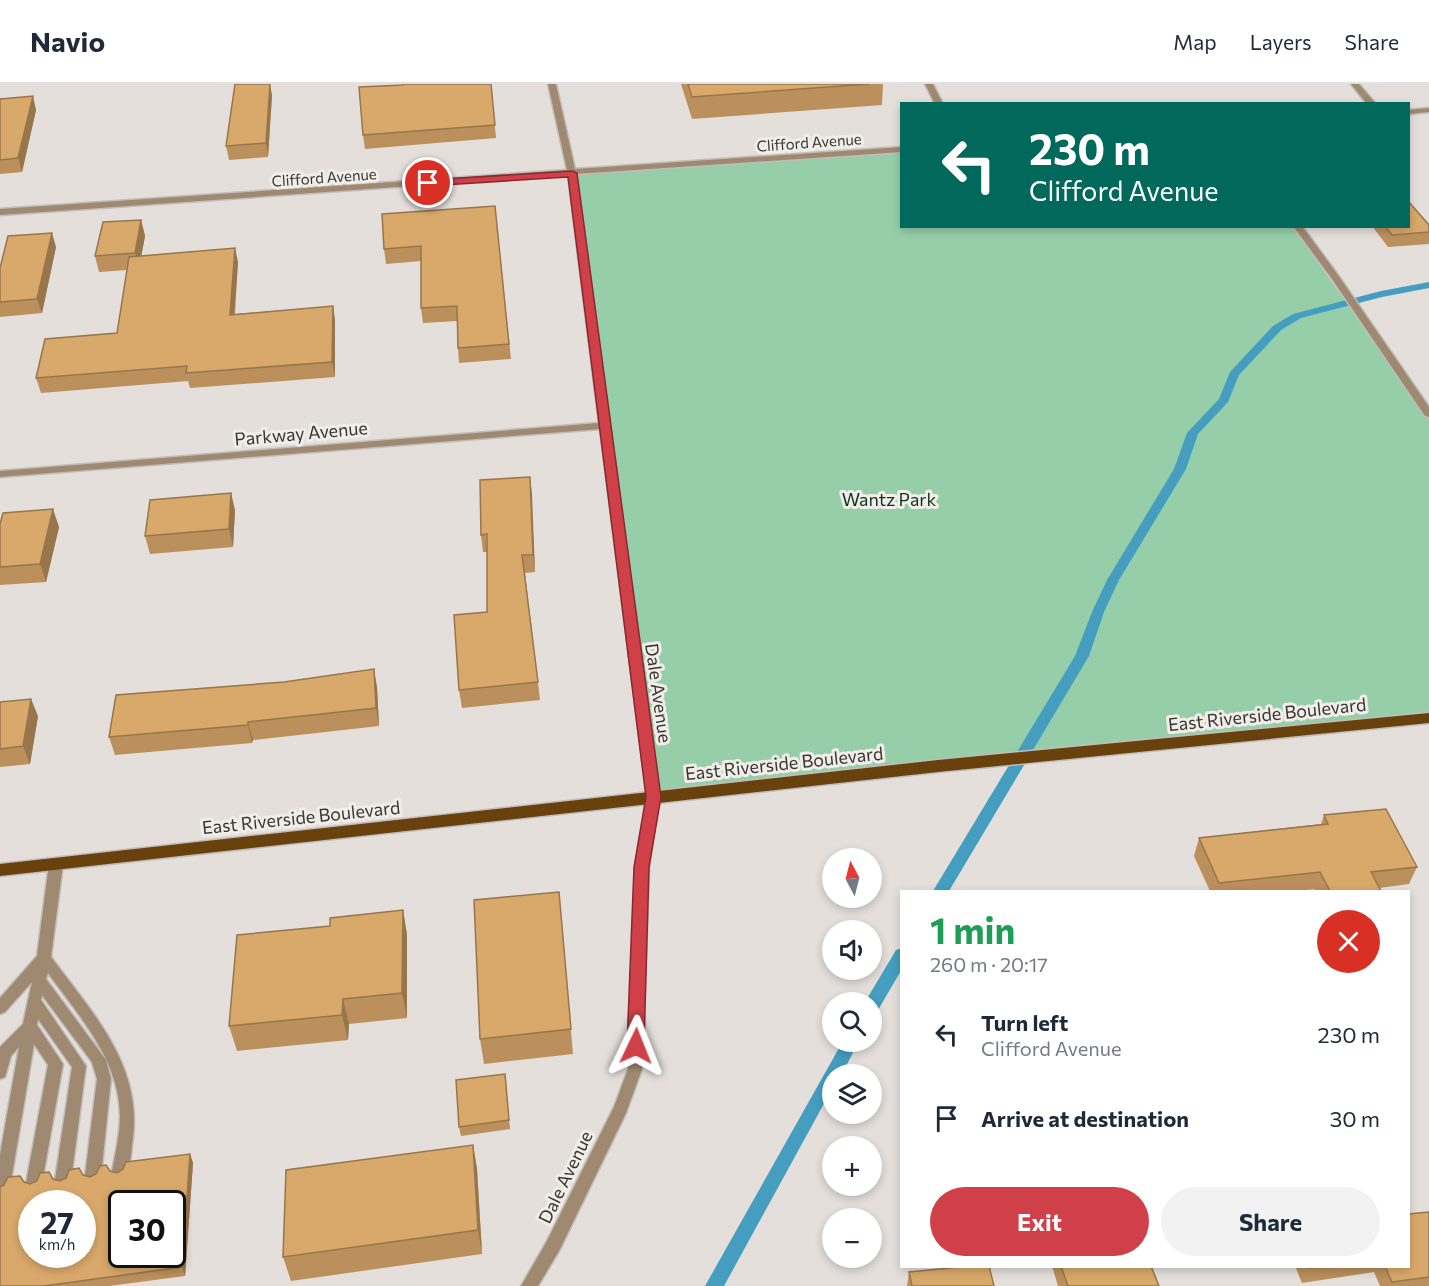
<!DOCTYPE html>
<html lang="en">
<head>
<meta charset="utf-8">
<style>
	:root { --surface:#fff; --page:#f2f2f3; --text:#1f2937; --muted:#747a83; --line:#e0e1e3; --accent:#d04049 }
	body { margin:0; font-family:Commissioner,sans-serif; background:var(--page); color:var(--text); height:100vh; display:flex; flex-direction:column; font-size:22px; white-space:nowrap }
	* { box-sizing:border-box; margin:0 }
	p { font-size:20px; color:var(--muted) }
	.icon { flex:none; width:33px; height:33px; fill:none; stroke:currentColor; stroke-width:2; stroke-linecap:round; stroke-linejoin:round }
	.map { position:relative; flex:1; overflow:hidden }
	.drawer { position:absolute; left:900px; top:806px; width:510px; height:378px; display:flex; flex-direction:column; background:var(--surface); border-radius:0px; box-shadow:0 3px 9px #0003 }
	.drawer>* { flex:none }
	.guide { position:absolute; left:900px; top:18px; width:510px; height:126px; border-radius:0px; box-shadow:0 3px 9px #0003; background:#00695c; color:#fff; overflow:hidden }
	.needle { width:39px; rotate:353deg }
	.tools { position:absolute; left:822px; top:764px; display:grid; gap:12px }
	.tools a { display:grid; place-items:center; width:60px; height:60px; border-radius:50%; background:var(--surface); box-shadow:0 3px 9px #0003; font-size:30px }
	.speed { position:absolute; left:18px; top:1106px; display:flex; gap:12px; font-size:30px; font-weight:700; text-align:center }
	.speed>* { display:grid; place-content:center; width:78px; height:78px; border-radius:50%; background:var(--surface); box-shadow:0 3px 9px #0003; line-height:1 }
	.speed small { font-size:15px; font-weight:400 }
	.speed .limit { border:3px solid #111; border-radius:9px; background:#fff; color:#111 }
	.pin { position:absolute; display:grid; place-items:center; width:51px; height:51px; color:#fff; margin:-26px; border:3px solid #fff; border-radius:50%; box-shadow:0 2px 6px #0007 }
	.me { position:absolute; width:66px; margin:-33px; rotate:2deg; stroke-linejoin:round; filter:drop-shadow(0 0 4px #0008) }
	.turn { display:flex; align-items:center; gap:21px; height:126px; padding:0 30px; font-size:27px }
	.turn .icon { width:78px; height:78px; stroke-width:2.5 }
	.turn b { display:block; font-size:42px; line-height:51px }
	.round { display:grid; place-items:center; flex:none; width:63px; height:63px; border-radius:32px; background:var(--page) }
	.overview { display:flex; align-items:center; justify-content:space-between; height:102px; padding:0 30px }
	h1 { font-size:36px; font-weight:700; line-height:45px; color:#1e9e55 }
	.cta { display:flex; gap:12px; margin-top:auto; padding:12px 30px }
	.cta a { flex:1; height:69px; border-radius:36px; background:var(--accent); color:#fff; font-size:24px; font-weight:700; line-height:69px; text-align:center }
	.cta a+a { background:var(--page); color:var(--text) }
	ul { padding:0; list-style:none }
	li { display:flex; align-items:center; gap:18px; height:84px; padding:0 30px }
	li div { flex:1 }
	li b { display:block; font-size:22px }
	li em { font-style:normal }
	header { display:flex; align-items:center; gap:36px; box-sizing:border-box; height:84px; padding:0 30px; background:var(--surface); border-bottom:2px solid var(--line) }
	header strong { font-size:28px }
	nav { display:flex; gap:33px; margin-inline-start:auto; font-size:21px }
	.map>svg:first-child { display:block }
	.green { fill:#96ceaa }
	.lines { fill:none; stroke-linecap:round; stroke-linejoin:round }
	.stream { fill:#459ebf; fill-rule:evenodd }
	.service-casing { stroke:#c2bdba; stroke-width:3 }
	.minor-casing { stroke:#c2bdba; stroke-width:3 }
	.primary-casing { stroke:#c2bdba; stroke-width:3 }
	.service { fill:#a08971; fill-rule:evenodd }
	.minor { fill:#a08971; fill-rule:evenodd }
	.primary { fill:#68410c; fill-rule:evenodd }
	.wall { fill:#bb905c }
	.shaded-wall { fill:#98764b }
	.building { fill:#d9a86b; stroke:#98764b; stroke-width:1.5; fill-rule:evenodd }
	.route { fill:#d04049; stroke:#872a2f; stroke-width:1.5 }
	.labels { text-anchor:middle; dominant-baseline:central; stroke-width:6; stroke-linejoin:round; paint-order:stroke }
	.far-street-label { font-size:15px; fill:#383634; stroke:#f1ede8 }
	.street-label { font-size:18px; fill:#383634; stroke:#f1ede8 }
	.park-label { font-size:18px; fill:#133321; stroke:#f1ede8 }
</style>
</head>
<body>
<header>
<strong>Navio</strong>
<nav><a>Map</a><a>Layers</a><a>Share</a></nav>
</header>
<div class="map">
<svg width="1429" height="1202" viewBox="0 0 1429 1202">
	<rect width="100%" height="100%" fill="#e4dfdb"/>
	<!-- green -->
	<polygon class="green" points="901,65 902,142 1293,143 1429,335 1429,634 653,713 572,89"/>
	<g class="lines">
		<!-- stream -->
		<g class="stream">
			<polygon points="1429,198 1429,204 1382,213 1301,234 1281,246 1239,291 1228,318 1198,350 1186,385 1119,496 1104,528 1089,572 949,807 933,807 1075,572 1092,528 1107,496 1174,385 1187,349 1219,315 1230,288 1273,242 1293,230 1381,207"/>
			<polygon points="902,864 902,885 878,926 872,927 872,918 865,918 896,866"/>
			<polygon points="843,957 859,957 842,990 832,990 832,1005 724,1202 705,1202"/>
		</g>
		<!-- service casing -->
		<g class="service-casing">
			<g id="service">
				<polygon points="925,0 933,0 943,20 935,20"/>
				<polygon points="1351,0 1359,0 1376,20 1367,20"/>
				<path d="M56 775 61 776 63 780 51 873C94 931 145 984 132 1061 131 1072 130 1083 125 1093L120 1095 115 1093 112 1088C115 1070 120 1051 120 1033 120 976 79 932 48 889L46 895 106 976 111 995 101 1092 98 1097 93 1099 88 1097 85 1092 97 995 92 978 42 911 41 916 86 982 71 1096 68 1101 63 1103 58 1101 55 1096 72 983 38 935 37 941 63 980 42 1099 39 1104 34 1106 29 1104 26 1099 48 981 34 960 10 1103 7 1108 2 1110 0 1109V1071L19 963 11 972 5 993 0 995V963L23 940 32 898 5 928 0 930V914L37 872 49 780 51 776Z"/>
			</g>
		</g>
		<!-- minor casing -->
		<g class="minor-casing">
			<g id="minor">
				<polygon points="548,0 556,0 575,85 902,63 902,68 576,90 659,713 649,783 642,985 626,1029 559,1167 538,1202 521,1202 547,1157 614,1023 628,985 635,783 647,713 600,345 0,393 0,387 599,339 568,91 0,131 0,125 567,86"/>
				<polygon points="1429,24 1429,28 1408,30 1408,26"/>
				<polygon points="1293,142 1302,142 1338,191 1429,323 1429,333 1425,332 1332,195"/>
			</g>
		</g>
		<!-- primary casing -->
		<g class="primary-casing">
			<polygon id="primary" points="1429,629 1429,639 938,688 0,792 0,780 938,676"/>
		</g>
		<!-- service -->
		<use href="#service" class="service"/>
		<!-- minor -->
		<use href="#minor" class="minor"/>
		<!-- primary -->
		<use href="#primary" class="primary"/>
	</g>
	<!-- wall -->
	<g class="wall">
		<polygon points="491,0 496,54 365,65 363,51"/>
		<polygon points="681,0 883,0 882,21 692,35"/>
		<polygon points="272,11 268,73 229,76 226,62"/>
		<polygon points="0,14 36,26 22,88 0,90"/>
		<polygon points="495,122 511,275 459,279 458,264 457,237 423,239 421,224 421,177 386,180 384,165"/>
		<polygon points="141,136 145,152 141,172 238,178 235,230 333,222 335,237 335,293 190,304 188,297 41,309 36,294 117,249 127,186 99,188 95,172"/>
		<polygon points="1429,141 1429,160 1388,163 1372,142 1408,142"/>
		<polygon points="56,163 42,229 0,233 0,184"/>
		<polygon points="530,393 535,488 525,489 540,616 462,624 459,606 487,528 487,468 483,468 481,451"/>
		<polygon points="235,426 233,463 150,470 145,452"/>
		<polygon points="0,440 59,443 46,498 0,501"/>
		<polygon points="377,603 379,642 253,656 252,659 115,671 109,653"/>
		<polygon points="0,618 38,632 30,680 0,683"/>
		<polygon points="1324,731 1417,783 1409,800 1379,804 1381,807 1315,807 1314,805 1300,807 1210,807 1194,772 1199,754 1321,740"/>
		<polygon points="559,808 573,970 484,980 480,955"/>
		<polygon points="403,826 407,851 407,934 349,940 348,956 237,967 229,942 330,842"/>
		<polygon points="505,990 510,1045 461,1052 459,1043"/>
		<polygon points="473,1061 477,1085 482,1170 291,1197 283,1173"/>
		<polygon points="190,1070 193,1079 185,1192 109,1202 0,1202 24,1098 30,1100 53,1095 60,1097 83,1091 90,1093 110,1087 117,1089"/>
		<polygon points="1429,1128 1429,1202 1380,1202 1374,1188 1302,1199 1295,1182 1408,1182"/>
		<polygon points="1052,1182 1151,1182 1159,1202 1058,1202"/>
		<polygon points="909,1188 994,1202 907,1202"/>
	</g>
	<!-- shaded-wall -->
	<g class="shaded-wall">
		<polygon points="270,0 272,11 268,73 266,59"/>
		<polygon points="33,12 36,26 22,88 18,74"/>
		<polygon points="141,136 145,152 139,185 135,169"/>
		<polygon points="52,149 56,163 42,229 37,215"/>
		<polygon points="235,164 238,178 233,245 230,231"/>
		<polygon points="333,222 335,237 335,293 332,278"/>
		<polygon points="530,393 532,410 535,488 533,471"/>
		<polygon points="231,409 235,426 233,463 229,445"/>
		<polygon points="53,425 59,443 46,498 40,480"/>
		<polygon points="374,585 377,603 379,642 376,624"/>
		<polygon points="31,615 38,632 30,680 23,662"/>
		<polygon points="248,638 253,656 252,659 248,641"/>
		<polygon points="403,826 407,851 407,934 402,909"/>
		<polygon points="343,915 349,940 348,956 342,931"/>
		<polygon points="473,1061 477,1085 482,1170 478,1146"/>
		<polygon points="190,1070 193,1079 185,1192 182,1183"/>
	</g>
	<!-- building -->
	<g class="building">
		<polygon points="235,0 270,0 266,59 226,62"/>
		<polygon points="403,0 491,0 495,41 363,51 359,3 403,1"/>
		<polygon points="688,0 869,0 692,13"/>
		<polygon points="33,12 18,74 0,76 0,15"/>
		<polygon points="1408,117 1429,141 1429,148 1392,151 1385,142 1408,142"/>
		<polygon points="495,122 509,260 458,264 457,222 421,224 421,162 384,165 382,130"/>
		<polygon points="141,136 135,169 95,172 103,138"/>
		<polygon points="52,149 37,215 0,218 0,184 8,152"/>
		<polygon points="235,164 230,231 333,222 332,278 186,289 187,282 36,294 45,255 117,249 129,173"/>
		<polygon points="530,393 533,471 522,471 538,598 459,606 454,531 487,528 487,450 481,451 480,396"/>
		<polygon points="231,409 229,445 145,452 150,416"/>
		<polygon points="53,425 40,480 0,483 0,440 3,429"/>
		<polygon points="374,585 376,624 248,638 248,641 109,653 116,611 284,598"/>
		<polygon points="31,615 23,662 0,665 0,618"/>
		<polygon points="1386,725 1417,783 1371,788 1381,807 1330,807 1320,788 1219,799 1199,754 1328,740 1324,731"/>
		<polygon points="559,808 571,945 480,955 474,816"/>
		<polygon points="403,826 402,909 343,915 342,931 229,942 237,851 330,842 330,834"/>
		<polygon points="505,990 509,1036 459,1043 456,996"/>
		<polygon points="473,1061 478,1146 283,1173 286,1086"/>
		<path d="M190 1070 182 1183 44 1202H0V1103L4 1101 8 1093 20 1092 24 1098 30 1100 37 1097 40 1089 49 1088 53 1095 60 1097 66 1094 69 1086 79 1084 83 1091 90 1093 96 1090 100 1082 106 1081 110 1087 117 1089 123 1085 126 1078ZM32 1119H82V1170H32ZM122 1119H172V1170H122Z"/>
		<polygon points="1429,1128 1429,1193 1392,1198 1385,1182 1408,1182 1408,1130"/>
		<polygon points="971,1182 989,1182 994,1202 912,1202 909,1188"/>
		<polygon points="1061,1182 1151,1182 1159,1202 1068,1202"/>
		<polygon points="1308,1182 1325,1182 1309,1184"/>
	</g>
	<!-- route -->
	<polygon class="route" points="572,87 577,89 661,713 649,783 644,962 641,967 630,967 627,962 634,783 646,713 568,93 428,102 423,99 428,96"/>
	<g class="labels">
		<!-- far-street labels -->
		<g class="far-street-label">
			<text transform="translate(809 58) rotate(-4)">Clifford Avenue</text>
			<text transform="translate(324 93) rotate(-4)">Clifford Avenue</text>
		</g>
		<!-- street labels -->
		<g class="street-label">
			<text transform="translate(301 349) rotate(-5)">Parkway Avenue</text>
			<text transform="translate(659 609) rotate(82)">Dale Avenue</text>
			<text transform="translate(1267 630) rotate(-6)">East Riverside Boulevard</text>
			<text transform="translate(784 679) rotate(-6)">East Riverside Boulevard</text>
			<text transform="translate(301 733) rotate(-6)">East Riverside Boulevard</text>
			<text transform="translate(565 1093) rotate(-64)">Dale Avenue</text>
		</g>
		<!-- park labels -->
		<g class="park-label">
			<text x="889" y="415">Wantz Park</text>
		</g>
	</g>
</svg>
<div class="tools">
<a><svg class="needle" viewBox="-14 -14 28 28"><path d="M0-13l5 13h-10z" fill="#e53935"/><path d="M0 13l5-13h-10z" fill="#747a83"/></svg></a>
<a><svg class="icon" aria-label="sound" viewBox="0 0 24 24"><path d="M4 9h4l5-4v14l-5-4H4zM17 9q2 3 0 6"/></svg></a>
<a><svg class="icon" aria-label="search" viewBox="0 0 24 24"><circle cx="10" cy="10" r="6"/><path d="M15 15l6 6"/></svg></a>
<a><svg class="icon" aria-label="layers" viewBox="0 0 24 24"><path d="M12 4l9 5-9 5-9-5zM3 14l9 5 9-5"/></svg></a>
<a>+</a>
<a>−</a>
</div>
<div class="speed"><div>27<small>km/h</small></div><div class="limit">30</div></div>
<div class="pin" style="left:428px;top:99px;background:#d93025"><svg class="icon" aria-label="arrive" viewBox="0 0 24 24"><path d="M6 21V4h12l-3 4 3 4H6"/></svg></div>
<svg class="me" style="left:636px;top:962px" viewBox="-20 -20 40 40"><path d="M0-17L14 15 0 8-14 15z" fill="#d04049" stroke="#fff" stroke-width="4"/></svg>
<div class="guide">
<div class="turn"><svg class="icon" aria-label="left" viewBox="0 0 24 24"><path d="M17 20v-9H6M10 6l-5 5 5 5"/></svg><div><b>230 m</b>Clifford Avenue</div></div>
</div>
<section class="drawer">
<div class="overview"><div><h1>1 min</h1><p>260 m · 20:17</p></div><a class="round" style="background:#d93025;color:#fff"><svg class="icon" aria-label="close" viewBox="0 0 24 24"><path d="M6 6l12 12M18 6L6 18"/></svg></a></div>
<ul>
<li><svg class="icon" aria-label="left" viewBox="0 0 24 24"><path d="M17 20v-9H6M10 6l-5 5 5 5"/></svg><div><b>Turn left</b><p>Clifford Avenue</p></div><em>230 m</em></li>
<li><svg class="icon" aria-label="arrive" viewBox="0 0 24 24"><path d="M6 21V4h12l-3 4 3 4H6"/></svg><div><b>Arrive at destination</b></div><em>30 m</em></li>
</ul>
<div class="cta"><a>Exit</a><a>Share</a></div>
</section>
</div>
</body>
</html>
